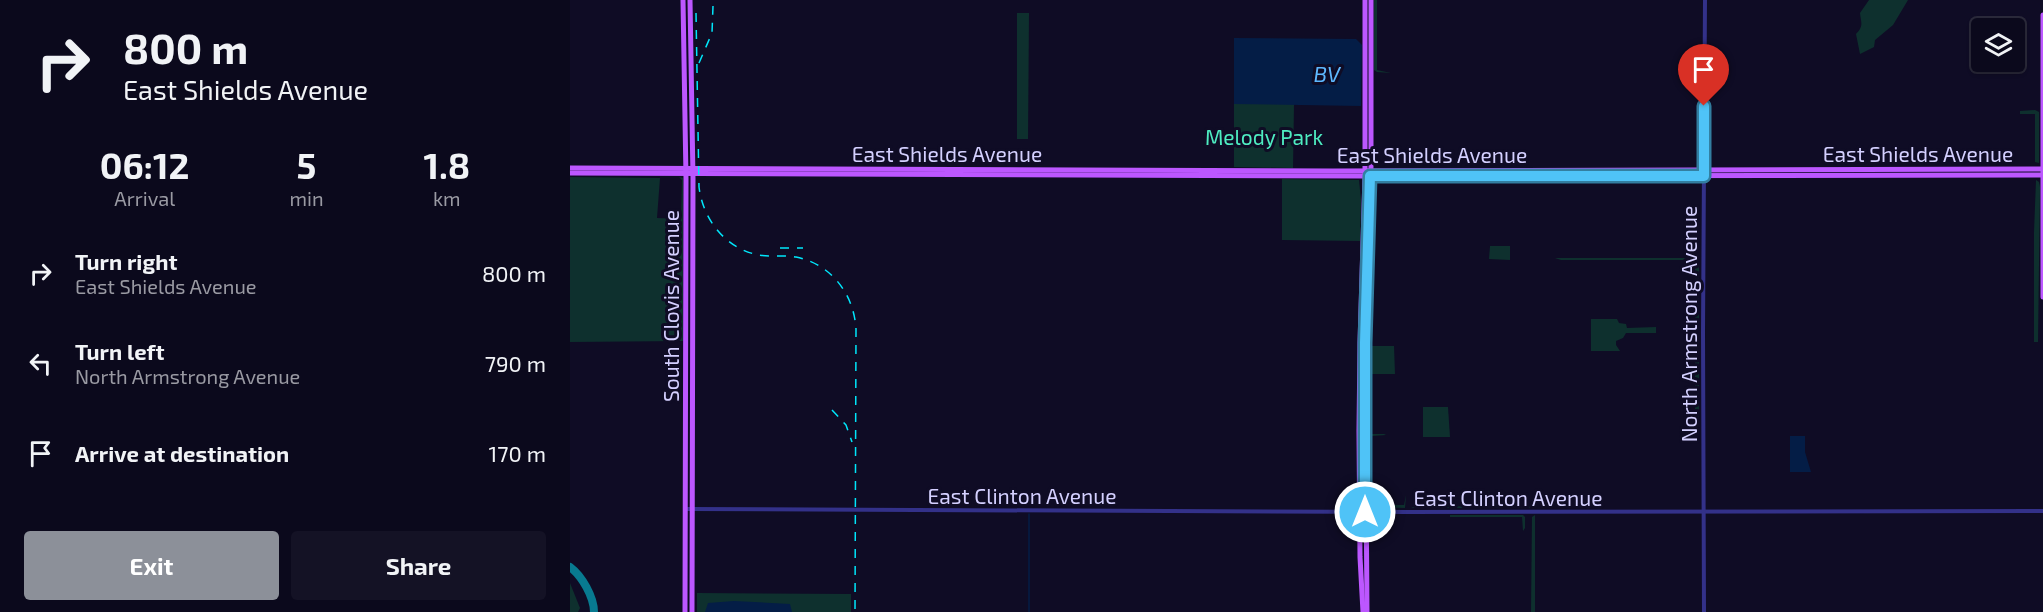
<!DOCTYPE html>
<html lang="en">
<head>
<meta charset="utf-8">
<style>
	:root { --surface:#0b091c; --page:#141225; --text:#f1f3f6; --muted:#9a9aa3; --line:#2b2a3b; --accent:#8c9099 }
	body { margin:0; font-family:"Exo 2",sans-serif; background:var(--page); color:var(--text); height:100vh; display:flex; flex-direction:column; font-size:22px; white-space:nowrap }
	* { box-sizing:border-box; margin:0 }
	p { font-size:20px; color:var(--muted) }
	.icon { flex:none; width:33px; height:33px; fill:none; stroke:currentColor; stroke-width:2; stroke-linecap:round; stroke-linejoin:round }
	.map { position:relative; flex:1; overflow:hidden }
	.drawer { display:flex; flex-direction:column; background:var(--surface); width:570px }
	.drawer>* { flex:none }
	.banner { background:#0b091c; color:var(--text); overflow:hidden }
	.tools { position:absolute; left:1401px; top:18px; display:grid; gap:12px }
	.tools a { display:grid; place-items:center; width:54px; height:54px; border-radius:6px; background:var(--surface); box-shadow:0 2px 4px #0004,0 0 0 2px var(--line); font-size:30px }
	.pin { position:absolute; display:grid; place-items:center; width:51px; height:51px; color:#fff; margin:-62px -26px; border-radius:50% 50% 50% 0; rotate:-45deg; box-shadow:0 0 6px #0007 }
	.pin .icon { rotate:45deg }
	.me { position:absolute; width:66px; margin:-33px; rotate:0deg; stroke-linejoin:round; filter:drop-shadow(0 0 4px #0008) }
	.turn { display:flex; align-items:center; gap:21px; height:126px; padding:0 24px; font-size:27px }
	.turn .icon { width:78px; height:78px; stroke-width:2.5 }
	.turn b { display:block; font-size:42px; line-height:51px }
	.eta { display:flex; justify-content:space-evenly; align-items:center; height:102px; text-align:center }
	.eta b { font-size:36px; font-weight:700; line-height:42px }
	.action { display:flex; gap:12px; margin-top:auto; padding:12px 24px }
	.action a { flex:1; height:69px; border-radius:6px; background:var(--accent); color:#fff; font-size:24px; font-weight:700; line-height:69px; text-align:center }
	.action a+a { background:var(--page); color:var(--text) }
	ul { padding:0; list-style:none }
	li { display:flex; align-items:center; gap:18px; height:90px; padding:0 24px }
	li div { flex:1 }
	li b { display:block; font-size:22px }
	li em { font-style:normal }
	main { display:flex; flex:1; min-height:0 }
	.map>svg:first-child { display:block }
	.green { fill:#0e302e }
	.water { fill:#041d46 }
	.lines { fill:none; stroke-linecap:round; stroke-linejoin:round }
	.stream { stroke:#041d46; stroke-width:1.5 }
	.taxiway { stroke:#087a90; stroke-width:8 }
	.minor { stroke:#333189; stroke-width:4 }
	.major { stroke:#bc57ff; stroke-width:5 }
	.rail { stroke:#00e7fb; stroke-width:1.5; stroke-dasharray:9 8; stroke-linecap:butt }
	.route-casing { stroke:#337fa1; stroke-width:15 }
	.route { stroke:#4fc3f7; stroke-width:10 }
	.labels { text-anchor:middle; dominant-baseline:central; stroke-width:6; stroke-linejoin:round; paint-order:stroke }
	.park-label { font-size:21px; fill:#4eecc1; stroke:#0f0c25 }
	.street-label { font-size:21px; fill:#d4d0ff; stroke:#0f0c25 }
	.water-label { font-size:22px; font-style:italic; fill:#5eb8ff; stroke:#0f0c25 }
</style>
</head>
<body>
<main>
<section class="drawer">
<div class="banner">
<div class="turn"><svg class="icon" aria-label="right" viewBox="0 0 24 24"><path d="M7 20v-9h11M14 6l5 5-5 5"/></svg><div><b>800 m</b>East Shields Avenue</div></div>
</div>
<div class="eta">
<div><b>06:12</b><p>Arrival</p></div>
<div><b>5</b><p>min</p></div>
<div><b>1.8</b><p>km</p></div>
</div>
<ul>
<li><svg class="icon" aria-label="right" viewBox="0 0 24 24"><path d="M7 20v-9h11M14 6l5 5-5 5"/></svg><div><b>Turn right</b><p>East Shields Avenue</p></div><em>800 m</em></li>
<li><svg class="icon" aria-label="left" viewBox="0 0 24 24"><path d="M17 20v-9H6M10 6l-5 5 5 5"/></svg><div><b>Turn left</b><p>North Armstrong Avenue</p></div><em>790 m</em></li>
<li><svg class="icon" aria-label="arrive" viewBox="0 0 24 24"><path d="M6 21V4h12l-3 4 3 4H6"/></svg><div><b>Arrive at destination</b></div><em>170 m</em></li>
</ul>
<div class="action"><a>Exit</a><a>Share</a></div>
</section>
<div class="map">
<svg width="1473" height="612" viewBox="0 0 1473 612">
	<rect width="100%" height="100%" fill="#0f0c25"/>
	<!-- green -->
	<g class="green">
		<polygon points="804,0 807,0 807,70 821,73 807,72 804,70"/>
		<path d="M1299 0H1338L1323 25 1305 40 1304 47 1290 54 1286 34C1294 26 1291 23 1290 13Z"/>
		<polygon points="447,13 459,13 458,139 447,139"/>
		<polygon points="664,104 724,104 723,168 664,167"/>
		<polygon points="1465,110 1469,112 1469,163 1465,162 1465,114 1450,114 1450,111"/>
		<polygon points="0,177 90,178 87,218 111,219 112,180 109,177 113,178 113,341 0,342"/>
		<polygon points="712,179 789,180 791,200 790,241 712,240"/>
		<polygon points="1466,180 1469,182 1470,187 1468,342 1464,342 1464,232"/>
		<polygon points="920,246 940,246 940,260 919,259"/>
		<polygon points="985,258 1129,258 1129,328 1126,329 1125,327 1125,263 1123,260 991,260"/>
		<polygon points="1021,319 1047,319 1049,323 1056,324 1057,328 1086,327 1086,333 1056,333 1053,338 1046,341 1046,345 1050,351 1021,351"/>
		<polygon points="1127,335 1129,338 1129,419 1127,421 1125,419 1125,338"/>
		<polygon points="801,346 824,346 825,374 799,374 798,349"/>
		<polygon points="853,407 878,407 880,437 853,437"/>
		<polygon points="800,434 814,434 816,435 802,436 802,494 812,492 813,493 807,500 807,505 834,505 836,495 835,508 801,507 798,506 798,436"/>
		<polygon points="909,490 911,492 911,506 909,508 844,508 841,507 908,506"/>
		<polygon points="919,490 920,506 965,506 965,508 920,508 917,506"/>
		<polygon points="880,515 953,515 955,517 955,528 953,531 952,517 880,517"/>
		<polygon points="965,515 965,612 961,612 962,517"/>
		<polygon points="0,583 10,608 8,612 0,612"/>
		<polygon points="127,593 281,594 281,612 127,612"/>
	</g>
	<!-- water -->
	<g class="water">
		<polygon points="664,38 786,39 792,45 791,106 664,104"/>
		<polygon points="1220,436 1235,436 1235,452 1241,472 1220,472"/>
		<polygon points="164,601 220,604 222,612 135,612 138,603"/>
	</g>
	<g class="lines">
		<!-- stream -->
		<polyline class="stream" points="459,514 459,612"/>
		<!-- taxiway -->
		<path class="taxiway" d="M0 567C12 576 24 597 24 612"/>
		<!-- minor -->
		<g class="minor">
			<polyline points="116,509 839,512 1473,511"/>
			<polyline points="1134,612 1133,332 1135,0"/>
		</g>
		<!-- major -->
		<g class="major">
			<polyline points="113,0 116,178 115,612"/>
			<polyline points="120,0 123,178 122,612"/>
			<polyline points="1473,15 1473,297"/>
			<polyline points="0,168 763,171 1473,169"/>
			<polyline points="0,173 795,176 1473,175"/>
			<polyline points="793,612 790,557 789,431 790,343 795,176 795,0"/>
			<polyline points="797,612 795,343 801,167 801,0"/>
		</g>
		<!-- rail -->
		<g class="rail">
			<path d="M126 13 129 187C133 220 156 249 189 255 201 257 214 255 226 257 261 264 284 294 286 329L285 612"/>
			<polyline points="129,63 142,33 143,6"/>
			<polyline points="210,248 233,248"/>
			<polyline points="262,410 276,425 282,442"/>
		</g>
	</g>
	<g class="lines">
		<!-- route casing -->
		<g class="route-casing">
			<polyline id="route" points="795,512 795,343 800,176 1134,176 1134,106"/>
		</g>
		<!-- route -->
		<use href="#route" class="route"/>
	</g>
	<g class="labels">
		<!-- park labels -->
		<g class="park-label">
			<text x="694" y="136">Melody Park</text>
		</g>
		<!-- street labels -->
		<g class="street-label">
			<text x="377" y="153">East Shields Avenue</text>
			<text x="1348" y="153">East Shields Avenue</text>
			<text x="862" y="154">East Shields Avenue</text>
			<text transform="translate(100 306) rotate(-90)">South Clovis Avenue</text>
			<text transform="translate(1118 324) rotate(-90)">North Armstrong Avenue</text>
			<text x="452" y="495">East Clinton Avenue</text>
			<text x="938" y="497">East Clinton Avenue</text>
		</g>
		<!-- water labels -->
		<g class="water-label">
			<text x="757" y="73">BV</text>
		</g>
	</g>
</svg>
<div class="tools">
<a><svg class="icon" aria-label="layers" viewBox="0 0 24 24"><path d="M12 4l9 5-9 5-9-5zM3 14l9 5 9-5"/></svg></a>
</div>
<div class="pin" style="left:1134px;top:106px;background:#d93025"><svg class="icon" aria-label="arrive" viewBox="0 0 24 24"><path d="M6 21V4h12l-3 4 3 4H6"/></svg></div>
<svg class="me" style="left:795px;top:512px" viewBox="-20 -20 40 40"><circle r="17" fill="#4fc3f7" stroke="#fff" stroke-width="3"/><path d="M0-11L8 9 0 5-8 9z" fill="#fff"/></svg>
</div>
</main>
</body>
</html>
